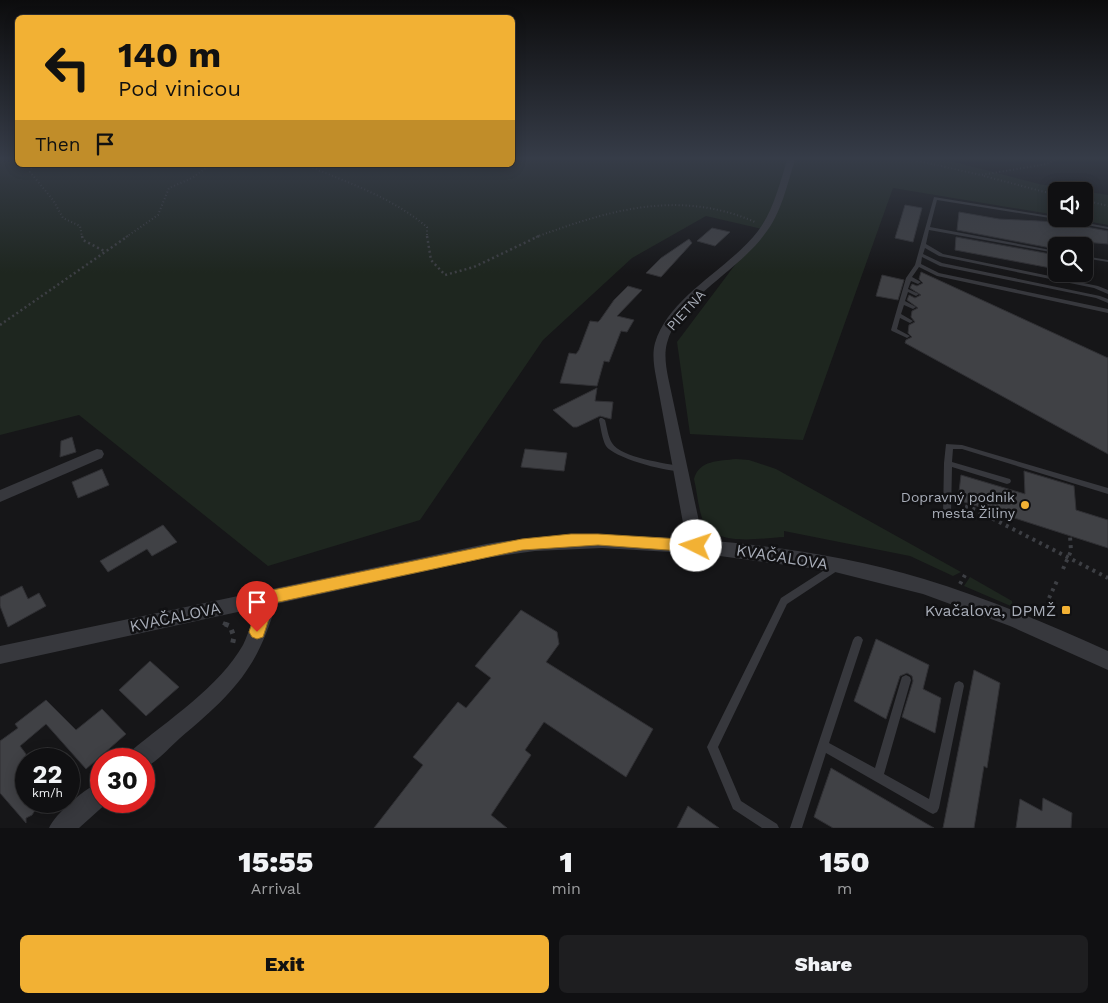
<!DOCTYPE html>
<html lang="en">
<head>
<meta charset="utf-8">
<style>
	:root { --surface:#101012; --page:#1e1e20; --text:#f1f3f6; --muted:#9c9d9f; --line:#303032; --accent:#f2b134 }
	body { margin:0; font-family:"Work Sans",sans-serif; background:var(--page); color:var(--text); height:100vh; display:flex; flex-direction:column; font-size:19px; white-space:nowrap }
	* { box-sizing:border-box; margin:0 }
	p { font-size:16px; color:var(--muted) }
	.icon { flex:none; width:28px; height:28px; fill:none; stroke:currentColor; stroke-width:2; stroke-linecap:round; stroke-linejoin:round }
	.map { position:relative; height:828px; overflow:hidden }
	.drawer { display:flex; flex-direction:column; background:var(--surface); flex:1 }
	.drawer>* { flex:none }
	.banner { position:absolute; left:15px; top:15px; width:500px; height:152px; border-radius:8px; box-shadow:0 2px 12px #0003,0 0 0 1px var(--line); background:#f2b134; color:#111; overflow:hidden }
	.tools { position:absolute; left:1048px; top:182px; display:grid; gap:10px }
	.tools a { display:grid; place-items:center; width:45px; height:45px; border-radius:8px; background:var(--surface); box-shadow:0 2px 12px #0003,0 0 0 1px var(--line); font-size:25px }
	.speed { position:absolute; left:15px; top:748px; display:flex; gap:10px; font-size:25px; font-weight:700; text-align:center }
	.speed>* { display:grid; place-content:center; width:65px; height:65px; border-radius:50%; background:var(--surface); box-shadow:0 2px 12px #0003,0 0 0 1px var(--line); line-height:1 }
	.speed small { font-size:12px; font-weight:400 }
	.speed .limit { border:8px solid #d22; background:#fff; color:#111 }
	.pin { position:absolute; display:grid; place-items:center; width:42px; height:42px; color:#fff; margin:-51px -21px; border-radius:50% 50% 50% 0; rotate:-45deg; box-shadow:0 0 5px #0007 }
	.pin .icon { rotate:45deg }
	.me { position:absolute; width:55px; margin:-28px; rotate:274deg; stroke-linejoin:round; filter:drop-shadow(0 0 4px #0008) }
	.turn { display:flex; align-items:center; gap:18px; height:105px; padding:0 20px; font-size:22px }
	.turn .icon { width:65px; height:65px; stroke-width:2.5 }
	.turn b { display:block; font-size:35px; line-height:42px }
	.then { display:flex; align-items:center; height:48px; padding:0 20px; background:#0003; gap:10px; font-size:19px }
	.eta { display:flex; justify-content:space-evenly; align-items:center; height:85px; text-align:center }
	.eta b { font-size:30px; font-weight:800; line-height:35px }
	.button { display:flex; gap:10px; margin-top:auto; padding:10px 20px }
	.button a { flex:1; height:58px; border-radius:8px; background:var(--accent); color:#111; font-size:20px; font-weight:800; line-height:58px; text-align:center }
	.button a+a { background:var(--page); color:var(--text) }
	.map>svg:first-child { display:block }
	.green { fill:#1e261f }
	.building { fill:#404145; stroke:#303034 }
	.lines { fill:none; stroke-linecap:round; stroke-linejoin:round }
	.path-far3 { stroke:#3d3f44; stroke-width:2; stroke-dasharray:1 2.5; stroke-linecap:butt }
	.path-far2 { stroke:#3d3f44; stroke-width:2.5; stroke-dasharray:2 3; stroke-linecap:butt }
	.path-far1 { stroke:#3d3f44; stroke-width:4; stroke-dasharray:3 4.5; stroke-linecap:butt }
	.path { stroke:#3d3f44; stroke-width:5; stroke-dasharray:4 5.5; stroke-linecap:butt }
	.service { fill:#37383d; fill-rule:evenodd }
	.minor { fill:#37383d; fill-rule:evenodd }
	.route { fill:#f2b134; stroke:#9d7322 }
	.poi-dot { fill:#f2b134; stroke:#111113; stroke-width:2 }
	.labels { text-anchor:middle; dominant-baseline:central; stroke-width:5; stroke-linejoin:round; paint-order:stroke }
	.street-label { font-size:14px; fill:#a8adb8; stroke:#111113 }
	.poi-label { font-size:14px; fill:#a8adb8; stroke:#111113; text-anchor:end }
	.near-street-label { font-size:16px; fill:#a8adb8; stroke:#111113 }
	.near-poi-label { font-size:16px; fill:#a8adb8; stroke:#111113; text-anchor:end }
</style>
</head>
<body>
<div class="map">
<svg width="1108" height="828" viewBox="0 0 1108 828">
	<rect width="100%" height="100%" fill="#161618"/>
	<!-- green -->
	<g class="green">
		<polygon points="0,157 17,157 18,165 512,165 513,157 935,157 1039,184 1108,195 1108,225 1076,219 1084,219 1084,191 1056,191 1056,215 893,188 803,440 690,434 677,342 762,229 706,216 632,258 543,340 420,520 268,566 79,415 0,435"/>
		<path d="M736 459 749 460 776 469 961 572 953 576 910 556 784 531V537C760 538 712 548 702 518 698 506 697 491 694 479 699 460 719 461 736 459Z"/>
		<polygon points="970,577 1012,601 1013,607 964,586"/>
	</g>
	<!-- building -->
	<g class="building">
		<polygon points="905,205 922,208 913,242 895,238"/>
		<polygon points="959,212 999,219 1059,222 1108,231 1108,244 1061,240 1061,246 1056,246 1056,249 957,230"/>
		<polygon points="712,228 730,232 715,246 697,241"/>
		<polygon points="956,237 1056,255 1056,269 955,250"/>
		<polygon points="689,239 692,243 661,277 646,273 661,258"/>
		<polygon points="921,272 1108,358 1108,454 905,343 906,340 912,337 908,333 909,325 915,322 911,317 912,311 918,308 907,300 909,295 915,298 921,295 910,288 912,284 917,286 923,283 919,279"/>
		<polygon points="882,275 904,280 898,300 876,296"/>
		<polygon points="628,286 642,290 617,316 634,320 627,332 621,331 609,362 604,361 597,386 560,383 569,353 576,354 579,350 590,321 598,322 600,320 614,300"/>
		<polygon points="597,388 595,401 613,402 611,419 600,416 577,427 573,427 553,410"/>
		<polygon points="72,437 76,452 60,457 61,441"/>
		<polygon points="525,449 567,453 564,471 521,467"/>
		<polygon points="102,469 109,485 78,498 72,482"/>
		<polygon points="1024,471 1074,486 1076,510 1108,520 1108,548 958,500 961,475 1025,494"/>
		<polygon points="163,525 177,542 152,556 147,549 108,572 100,561"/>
		<polygon points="22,586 28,599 39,593 46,606 8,627 0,606 0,597"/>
		<polygon points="521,610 557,632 559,644 546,662 653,729 626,777 544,722 525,750 531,755 491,815 507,828 374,828 423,765 413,757 458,702 466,708 491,678 475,666"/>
		<polygon points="876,639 929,665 923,689 941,698 935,733 902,717 913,681 912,676 907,673 900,676 886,719 854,701"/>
		<polygon points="150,661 179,687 146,716 119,690"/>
		<polygon points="974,670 1000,683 987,768 984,766 974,828 943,828"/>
		<polygon points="46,700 76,730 102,709 126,734 86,769 46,724 20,746 26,754 26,801 41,801 32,815 26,818 26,823 0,793 0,741 18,728 15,724"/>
		<polygon points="831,768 934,828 833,828 814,817"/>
		<polygon points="1043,798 1072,813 1071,828 1016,828 1020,799 1042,811"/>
		<polygon points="688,806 719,828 677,828"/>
	</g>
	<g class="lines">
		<!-- path-far3 -->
		<g class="path-far3">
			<polyline points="900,157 981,175 1047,164 1059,157"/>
			<polyline points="33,165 30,172 53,200 63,218 80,226 82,237"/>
			<path d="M306 165C349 183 391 197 427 227V237"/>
			<polyline points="984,176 1056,195"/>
			<polyline points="1084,200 1108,206"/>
			<polyline points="126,237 158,215 169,188 192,178 210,165"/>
			<path d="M536 237C610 210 679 189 755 222"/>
		</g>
		<!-- path-far2 -->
		<g class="path-far2">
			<polyline points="82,236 83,240 106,252"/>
			<polyline points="427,236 431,260 445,275 474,267 539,236"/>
			<polyline points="0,325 128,236"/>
		</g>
		<!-- path-far1 -->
		<g class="path-far1">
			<polyline points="958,504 976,510 1108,578"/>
			<polyline points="1063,569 1071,551 1070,536"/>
			<polyline points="960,584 965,575"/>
			<polyline points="1049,598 1057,581"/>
			<polyline points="223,623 228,625"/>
		</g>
		<!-- path -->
		<polyline class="path" points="225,624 230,626 234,637 232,646"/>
		<!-- service -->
		<g class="service">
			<polygon points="934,197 1056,217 1056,219 1058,219 1056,219 937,200 930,227 1056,251 1056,253 929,230 926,244 943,254 1098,286 1108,290 1108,294 1094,288 939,256 925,248 923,254 942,263 1100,296 1108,299 1108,303 1096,298 940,266 922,257 921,264 939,273 1108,309 1108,313 937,276 919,267 912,277 921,282 918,284 911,281 908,289 919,294 916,296 908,292 905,301 916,307 913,309 904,305 901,314 913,321 910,323 900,318 897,329 910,336 907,338 905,337 892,331 891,330 906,278 915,265"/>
			<polygon points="1058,219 1066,219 1108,227 1108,229 1060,220"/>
			<polygon points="1084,256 1108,260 1108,262 1084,258"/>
			<path d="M600 418H602L605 420C607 427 608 437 612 443 621 458 666 463 683 467L684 469 683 471C669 473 614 458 606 446 602 439 601 428 599 420Z"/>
			<polygon points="946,444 962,445 1108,488 1108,494 962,449 953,449 952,462 1010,479 1011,481 1010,483 1007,484 952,467 951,515 950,517 947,518 944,517 943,515 944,463"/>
			<polygon points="837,562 840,563 841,566 840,569 787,604 718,747 741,801 777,824 779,828 762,828 733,809 707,747 781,598"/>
			<polygon points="858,636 861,637 863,640 829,743 875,768 901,680 902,677 906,675 910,677 911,680 884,774 929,799 954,686 955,683 959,681 963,683 964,686 939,808 937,812 933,814 929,812 826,753 802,828 790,828 853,640 855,637"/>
		</g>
		<!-- minor -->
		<g class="minor">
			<path d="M788 157H796C787 184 782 213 764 235 738 271 679 299 667 343 664 354 666 366 668 377L703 540C778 546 852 557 924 579 987 598 1048 624 1108 651V670L1010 626 923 594 831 571 705 554 602 548 535 551 486 558 276 604C257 671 231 695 179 739 169 748 157 762 144 768V759H128L131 751C167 721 220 686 243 645 249 633 252 620 256 608L0 664V646L486 544C553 533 618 534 686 539L656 377C654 366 652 354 655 343 669 296 729 269 758 231 774 210 780 182 788 157Z"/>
			<polygon points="97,449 102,450 104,454 102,458 0,502 0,490"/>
			<path d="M101 782V801H109L79 828H49C55 814 86 787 101 782Z"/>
		</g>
	</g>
	<!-- sky -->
	<linearGradient id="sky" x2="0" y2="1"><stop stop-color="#0c0c0d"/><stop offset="0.58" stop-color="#363c48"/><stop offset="1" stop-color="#363c48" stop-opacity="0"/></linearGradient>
	<rect width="1108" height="273" fill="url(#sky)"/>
	<!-- route -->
	<polygon class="route" points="571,534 598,534 696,540 701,542 704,546 701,550 696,552 598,545 522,550 274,603 263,637 257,639 252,637 249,632 260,598 262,593 268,591 486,546 522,539"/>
	<!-- markers -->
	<g class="poi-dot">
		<circle cx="1025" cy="505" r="5"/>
		<rect x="1061" y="605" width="10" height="10" rx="2.5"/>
	</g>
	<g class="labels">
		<!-- street labels -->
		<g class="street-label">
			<text transform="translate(686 310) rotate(-48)">PIETNA</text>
		</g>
		<!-- poi labels -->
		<g class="poi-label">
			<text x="1015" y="497">Dopravný podnik<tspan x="1015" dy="16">mesta Žiliny</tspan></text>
		</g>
		<!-- near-street labels -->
		<g class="near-street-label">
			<text transform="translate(782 557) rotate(9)">KVAČALOVA</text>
			<text transform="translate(175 617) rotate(-12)">KVAČALOVA</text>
		</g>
		<!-- near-poi labels -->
		<g class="near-poi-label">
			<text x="1056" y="610">Kvačalova, DPMŽ</text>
		</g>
	</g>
</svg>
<div class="tools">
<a><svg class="icon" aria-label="sound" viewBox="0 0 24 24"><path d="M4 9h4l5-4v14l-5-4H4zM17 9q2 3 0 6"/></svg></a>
<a><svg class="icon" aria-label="search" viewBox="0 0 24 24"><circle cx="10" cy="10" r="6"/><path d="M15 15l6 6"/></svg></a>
</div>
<div class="speed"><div>22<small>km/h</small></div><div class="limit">30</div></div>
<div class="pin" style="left:257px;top:632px;background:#d93025"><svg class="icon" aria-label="arrive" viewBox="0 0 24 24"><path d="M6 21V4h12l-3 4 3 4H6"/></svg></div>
<svg class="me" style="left:696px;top:546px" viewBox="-20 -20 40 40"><circle r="19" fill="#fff"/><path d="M0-13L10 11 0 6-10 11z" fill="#f2b134"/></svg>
<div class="banner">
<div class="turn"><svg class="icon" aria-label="left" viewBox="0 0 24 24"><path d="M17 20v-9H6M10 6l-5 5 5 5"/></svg><div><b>140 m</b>Pod vinicou</div></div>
<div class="then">Then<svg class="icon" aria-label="arrive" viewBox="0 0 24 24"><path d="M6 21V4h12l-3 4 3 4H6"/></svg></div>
</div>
</div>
<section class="drawer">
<div class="eta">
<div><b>15:55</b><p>Arrival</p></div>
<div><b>1</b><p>min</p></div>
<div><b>150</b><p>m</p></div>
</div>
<div class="button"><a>Exit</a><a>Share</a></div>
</section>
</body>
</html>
